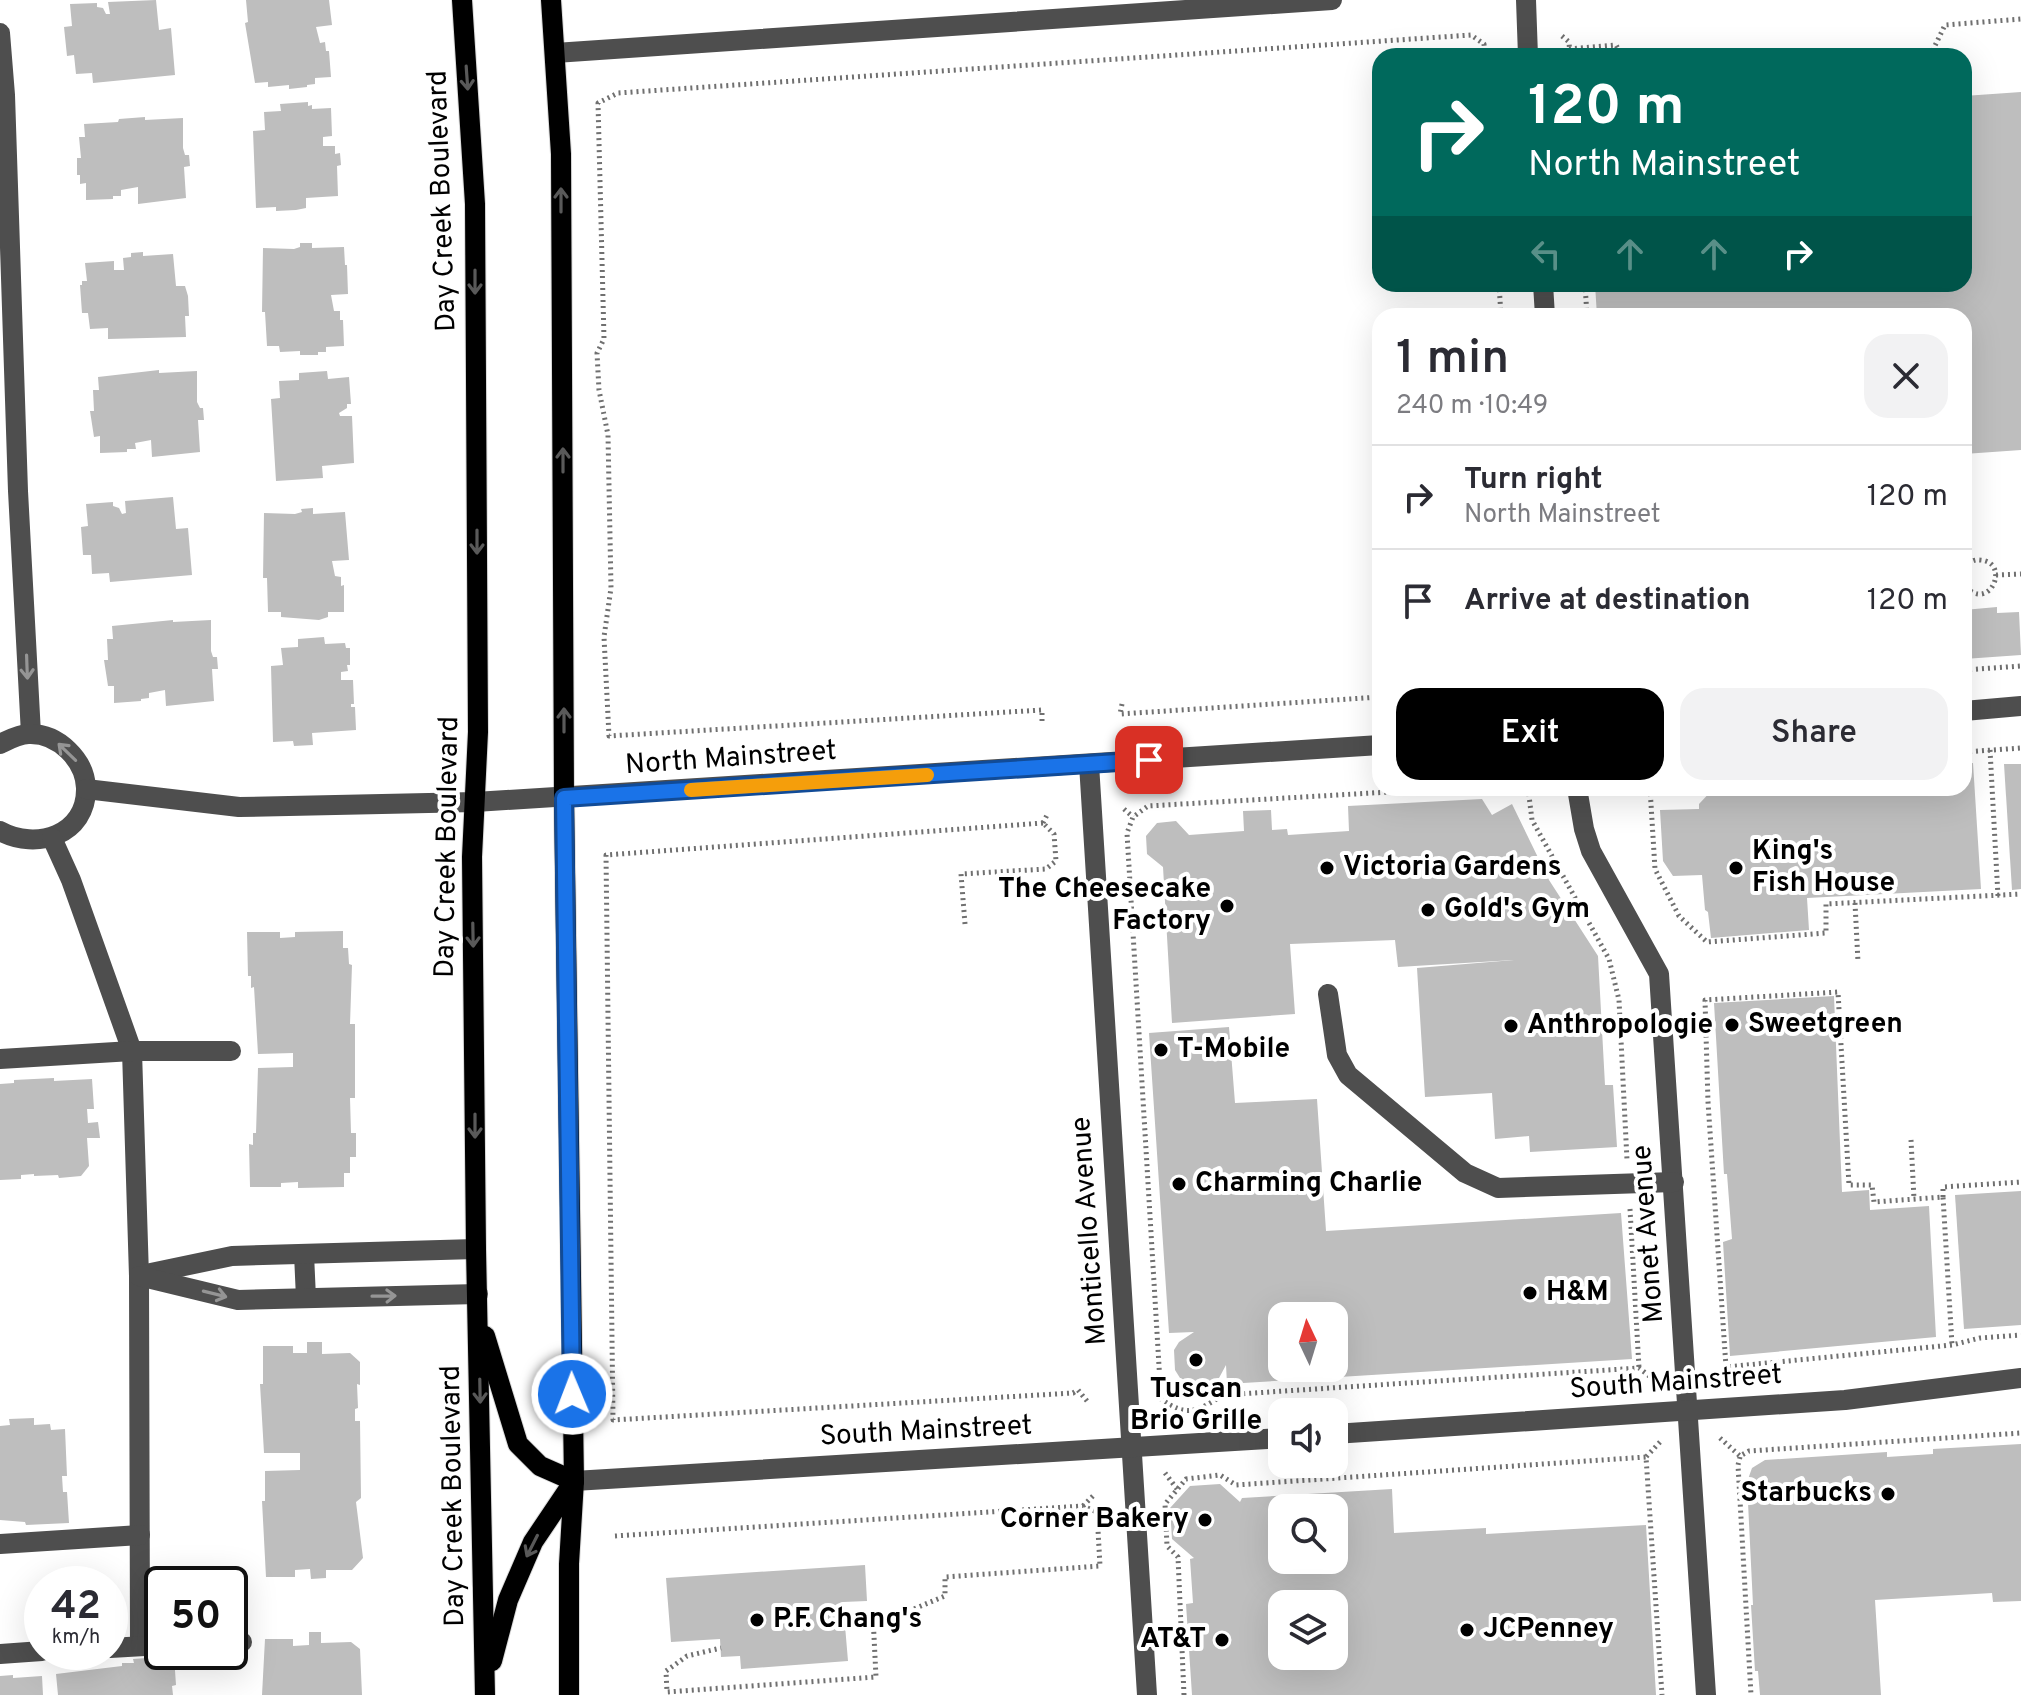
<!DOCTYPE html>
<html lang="en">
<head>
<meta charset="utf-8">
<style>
	:root { --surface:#fff; --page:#f2f2f3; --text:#2b2b33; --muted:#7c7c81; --line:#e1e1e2; --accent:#000 }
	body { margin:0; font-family:Overpass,sans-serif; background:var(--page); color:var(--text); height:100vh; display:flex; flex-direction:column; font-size:30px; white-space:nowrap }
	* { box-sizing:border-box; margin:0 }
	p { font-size:26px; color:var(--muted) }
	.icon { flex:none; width:44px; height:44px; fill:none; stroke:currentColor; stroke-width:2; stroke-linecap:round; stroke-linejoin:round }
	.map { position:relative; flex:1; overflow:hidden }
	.details { position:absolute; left:1372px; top:308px; width:600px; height:488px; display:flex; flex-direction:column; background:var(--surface); border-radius:24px; box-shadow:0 8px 32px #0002 }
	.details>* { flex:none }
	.top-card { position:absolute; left:1372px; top:48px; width:600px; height:244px; border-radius:24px; box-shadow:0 8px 32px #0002; background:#00695c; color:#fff; overflow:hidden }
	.needle { width:52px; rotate:356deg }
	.fabs { position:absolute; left:1268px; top:1302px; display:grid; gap:16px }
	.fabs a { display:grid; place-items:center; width:80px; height:80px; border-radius:16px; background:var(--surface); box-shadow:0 8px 32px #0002; font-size:40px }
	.speed { position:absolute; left:24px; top:1566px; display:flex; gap:16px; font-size:40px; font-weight:700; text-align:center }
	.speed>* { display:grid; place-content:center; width:104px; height:104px; border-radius:50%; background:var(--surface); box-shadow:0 8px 32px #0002; line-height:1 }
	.speed small { font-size:20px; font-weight:400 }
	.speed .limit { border:4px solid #111; border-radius:12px; background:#fff; color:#111 }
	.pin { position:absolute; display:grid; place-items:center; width:68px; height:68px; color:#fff; margin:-34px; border-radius:16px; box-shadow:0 4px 12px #0006 }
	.me { position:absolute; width:88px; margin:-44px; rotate:359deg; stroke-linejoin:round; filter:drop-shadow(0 0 6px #0008) }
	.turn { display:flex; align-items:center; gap:28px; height:168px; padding:0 24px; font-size:36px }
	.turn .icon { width:104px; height:104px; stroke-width:2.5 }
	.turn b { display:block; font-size:56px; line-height:68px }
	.lanes { display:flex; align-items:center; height:76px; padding:0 24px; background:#0003; justify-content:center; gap:40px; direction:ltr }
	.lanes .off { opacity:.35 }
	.round { display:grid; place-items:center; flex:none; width:84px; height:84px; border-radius:24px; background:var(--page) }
	.head { display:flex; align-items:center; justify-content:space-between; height:136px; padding:0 24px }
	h1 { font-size:48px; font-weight:600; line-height:60px }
	.button { display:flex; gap:16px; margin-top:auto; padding:16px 24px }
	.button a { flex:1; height:92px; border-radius:24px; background:var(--accent); color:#fff; font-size:32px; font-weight:600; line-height:92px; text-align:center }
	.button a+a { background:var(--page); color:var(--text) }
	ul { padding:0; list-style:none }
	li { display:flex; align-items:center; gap:24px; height:104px; padding:0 24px; border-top:2px solid var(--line) }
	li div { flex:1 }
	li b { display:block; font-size:30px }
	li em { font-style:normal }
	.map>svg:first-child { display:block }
	.building { fill:#bebebe; fill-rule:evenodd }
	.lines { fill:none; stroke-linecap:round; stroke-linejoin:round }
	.major-casing { stroke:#dbdbdb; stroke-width:22 }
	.path { stroke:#707070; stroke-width:5; stroke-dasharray:2 4; stroke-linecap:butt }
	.minor { stroke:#4e4e4e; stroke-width:20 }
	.major { stroke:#000; stroke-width:20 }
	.oneway { stroke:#595959 }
	.oneway2 { stroke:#959595 }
	.route-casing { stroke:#114b97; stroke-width:20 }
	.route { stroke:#1a73e8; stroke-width:14 }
	.slow { stroke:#f59e0b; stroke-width:14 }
	.poi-dot { fill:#000; stroke:#fff; stroke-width:3 }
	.labels { text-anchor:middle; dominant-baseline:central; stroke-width:8; stroke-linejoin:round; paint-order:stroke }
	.street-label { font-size:28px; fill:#000; stroke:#fff }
	.poi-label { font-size:28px; font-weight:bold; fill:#000; stroke:#fff; text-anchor:start }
</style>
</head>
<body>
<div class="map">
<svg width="2021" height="1695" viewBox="0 0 2021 1695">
	<rect width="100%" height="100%" fill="#fff"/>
	<!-- building -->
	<g class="building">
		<polygon points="156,0 159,30 171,28 175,75 93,83 92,73 76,74 74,55 67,56 64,27 72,26 70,4 97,3 97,7 103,8 106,14 110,14 108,2"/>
		<polygon points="246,0 329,0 332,25 316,27 320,43 325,42 326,51 329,51 331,77 315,78 315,84 307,85 307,87 289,89 289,85 268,87 268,82 255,83 245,23 248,22"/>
		<polygon points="2021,92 2021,450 1964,454 1964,316 1597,316 1595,284 1964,284 1964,96"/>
		<polygon points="308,102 308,106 312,105 312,109 331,108 332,136 323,137 323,146 335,146 335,154 340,153 341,165 337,166 338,196 306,198 306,208 296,210 276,211 276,207 256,208 253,131 265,130 264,112 281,111 280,104"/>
		<polygon points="145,117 145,120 183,118 183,148 185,155 189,155 190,166 184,167 186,198 138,204 138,187 121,190 121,196 113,196 113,199 86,200 86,183 80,184 80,175 77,175 77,158 81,158 79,137 85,137 84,124 118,122 119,119"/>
		<polygon points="300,243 312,243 312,248 344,247 345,265 347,265 348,294 331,295 334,311 340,311 340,320 343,320 344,346 326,347 326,352 318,352 318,355 300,355 300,351 280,352 279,346 267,346 265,312 262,312 263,248 294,249 300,247"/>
		<polygon points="143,252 143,256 173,254 176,286 185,286 188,296 189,316 185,316 186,337 108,339 108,328 90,329 88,313 82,313 80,285 82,285 82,281 87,281 85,263 114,261 114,270 124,270 123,258 131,257 131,253"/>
		<polygon points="159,370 159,373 197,371 197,402 200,408 203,408 204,420 198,420 200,452 152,457 151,440 135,443 136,449 127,449 127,452 100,453 100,436 94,437 90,411 94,411 93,390 99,390 98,377"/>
		<polygon points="327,371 328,379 349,377 351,404 347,404 347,408 339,413 340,416 352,416 354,463 322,466 323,478 276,481 271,399 280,398 279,381 299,380 299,373"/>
		<polygon points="173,497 176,529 188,528 192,575 110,582 109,573 92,574 91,555 83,555 81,527 88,526 86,504 113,502 113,506 119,508 122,514 126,513 125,501"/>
		<polygon points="313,508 313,514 345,512 349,560 332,561 335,576 341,577 341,586 344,585 344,612 328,612 328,617 319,620 281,617 281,612 268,612 267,578 263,578 264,513 295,514 302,512 301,509"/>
		<polygon points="1997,607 1997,613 2019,612 2021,655 1964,659 1964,610"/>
		<polygon points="173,620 173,622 211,620 211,651 213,657 217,657 218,669 212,669 214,701 166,706 165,690 149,693 149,698 141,699 141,701 114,703 114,686 108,686 104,660 108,660 107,639 113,639 112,626"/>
		<polygon points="324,637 325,644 345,643 346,648 350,648 350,665 347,665 348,671 341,672 341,680 353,680 354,704 351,704 351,707 355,707 356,730 312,733 313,745 294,746 293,741 273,742 271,666 283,665 281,648 298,647 298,639"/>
		<polygon points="1973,763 1981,889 1807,898 1809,930 1711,938 1708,912 1705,910 1702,875 1673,876 1663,861 1660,810 1699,809 1699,804 1714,788 1964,788 1964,764"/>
		<polygon points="2004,764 2021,764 2021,889 2012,890"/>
		<polygon points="1482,799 1492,815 1512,804 1549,880 1598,956 1605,1085 1613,1085 1617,1147 1530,1152 1529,1136 1495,1139 1492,1093 1425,1097 1417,968 1514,960 1398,967 1395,940 1290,944 1295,1014 1172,1023 1163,867 1147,854 1146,836 1157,823 1176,821 1189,835 1244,831 1243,811 1271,810 1272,830 1287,829 1288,835 1349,831 1348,806"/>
		<polygon points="343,931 343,948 348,948 349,964 352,965 350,1024 355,1024 355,1098 350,1098 351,1133 356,1133 356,1157 350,1157 350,1173 344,1173 344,1187 298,1188 298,1182 281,1183 281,1187 250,1187 249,1144 253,1145 253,1133 256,1133 258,1068 293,1067 293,1053 258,1054 254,987 251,988 251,976 248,976 247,932 280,932 280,938 295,937 295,932"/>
		<polygon points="1834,996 1842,1192 1869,1190 1870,1210 1929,1206 1936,1337 1730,1356 1723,1242 1732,1239 1727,1174 1724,1174 1714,1003"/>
		<path d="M1229 1027 1235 1103 1317 1099 1326 1231 1621 1213 1632 1359 1227 1384 1226 1365 1219 1378 1212 1383H1190L1180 1378 1175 1370 1174 1350 1179 1342 1194 1332 1169 1333 1149 1033ZM1282 1316H1334V1368H1282Z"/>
		<polygon points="54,1078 54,1081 92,1079 94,1109 87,1109 88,1123 98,1122 100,1138 87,1138 89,1166 81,1176 59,1178 58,1175 34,1176 34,1174 21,1175 21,1179 0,1180 0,1084 14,1083 14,1080"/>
		<polygon points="2021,1191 2021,1325 1964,1329 1955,1195"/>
		<polygon points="307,1342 322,1342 322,1354 350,1353 360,1362 360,1385 357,1384 358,1408 355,1409 355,1421 360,1421 361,1498 356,1502 363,1558 352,1570 326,1570 326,1578 311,1579 310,1569 295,1570 295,1577 266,1577 262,1501 265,1501 265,1471 300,1470 300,1453 264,1453 260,1384 263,1384 263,1346 293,1346 293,1353 307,1353"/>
		<polygon points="34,1418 34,1425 50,1424 51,1430 65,1429 67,1476 62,1476 63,1492 67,1492 69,1523 26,1525 25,1522 0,1520 0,1426 10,1425 9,1419"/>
		<polygon points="2021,1444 2021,1601 1993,1602 1992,1593 1875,1600 1881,1695 1760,1695 1758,1671 1755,1671 1751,1605 1753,1605 1747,1482 1752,1468 1765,1460 1887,1452 1887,1457 1933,1454 1933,1449"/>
		<path d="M1220 1484 1240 1502 1242 1498 1392 1489 1394 1533 1486 1528V1534L1646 1525 1656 1695H1192L1186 1604 1193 1603 1190 1559 1194 1558 1172 1539 1170 1508 1190 1486ZM1282 1508H1334V1560H1282ZM1282 1604H1334V1656H1282Z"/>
		<polygon points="865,1565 867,1601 843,1602 848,1661 741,1669 740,1656 721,1657 720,1639 671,1642 666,1578"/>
		<polygon points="309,1632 321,1632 321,1643 351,1642 360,1649 362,1695 262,1695 265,1639 293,1639 293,1646 309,1645"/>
		<polygon points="174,1656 176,1685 172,1686 173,1695 58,1695 56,1674 122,1666 122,1663 134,1663 133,1659"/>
		<polygon points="13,1675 13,1678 42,1676 43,1695 0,1695 0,1676"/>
	</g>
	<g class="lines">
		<!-- major casing -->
		<g class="major-casing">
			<g id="major">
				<polyline points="462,0 475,204 478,732 472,857 476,1249 485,1695"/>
				<polyline points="551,0 561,154 564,798 574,1481 569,1564 569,1695"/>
				<polyline points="485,1336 518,1444 540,1466 574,1481"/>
				<polyline points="492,1661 508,1600 533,1542 574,1481"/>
			</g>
		</g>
		<!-- path -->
		<g class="path">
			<polyline points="1562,36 1569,42 1570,56"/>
			<polyline points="1569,49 1616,45 1622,56"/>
			<polyline points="1930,56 1945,25 2021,19"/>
			<polyline points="1499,284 1501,316"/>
			<polyline points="1585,284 1587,316"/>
			<path d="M1964 568C1969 563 1973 559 1980 560 2012 562 1989 615 1964 585"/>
			<polyline points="1996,575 2021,574"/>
			<polyline points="1964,670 2021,666"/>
			<polyline points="1122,704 1120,714 1380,697"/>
			<polyline points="1042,721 1042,710 609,736 604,637 611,588 608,435 599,390 597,353 604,339 598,103 618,93 1471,35 1484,44 1485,56"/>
			<polyline points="1990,750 1998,896"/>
			<polyline points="1964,752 2021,748"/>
			<path d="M1458 788 1148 806 1133 817 1127 833 1161 1399C1187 1418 1198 1411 1223 1395L1639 1368 1657 1382"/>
			<polyline points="1528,788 1532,820 1609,959 1619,1000 1627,1160"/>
			<polyline points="1650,788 1655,869 1679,916 1707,942 1826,933 1826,904 2021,894"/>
			<polyline points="1124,809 1133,817"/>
			<polyline points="1043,823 606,855 613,1420 1073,1393 1078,1390 1087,1401"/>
			<polyline points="1043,823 1048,813"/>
			<polyline points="1855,903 1858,962"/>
			<polyline points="965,924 961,874 1046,869 1056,861 1054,834 1043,823"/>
			<polyline points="1911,1140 1914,1199"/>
			<polyline points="1943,1197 1943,1187 2021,1182"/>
			<polyline points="1630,1209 1639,1368"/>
			<polyline points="1726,1367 1708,1102 1705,1000 1838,992 1849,1185 1872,1185 1874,1202 1943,1197 1952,1345"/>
			<polyline points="1717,1379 1726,1367 1952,1345 1980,1338 2021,1335"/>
			<polyline points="1161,1413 1167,1403"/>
			<polyline points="1720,1438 1740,1456 1749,1451 2021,1433"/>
			<polyline points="1660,1442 1646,1457 1662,1695"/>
			<polyline points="1740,1457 1738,1465 1751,1695"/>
			<polyline points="1165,1473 1177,1489"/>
			<polyline points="1083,1506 1093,1496"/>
			<polyline points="615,1536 1083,1506 1097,1512 1100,1566 945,1577 945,1596 904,1613 873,1616 876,1677 667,1692 666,1671 687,1656 721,1648"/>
			<polyline points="1184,1695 1178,1557 1167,1546 1165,1504 1186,1479 1220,1475 1236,1485 1646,1457"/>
		</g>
		<!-- minor -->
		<g class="minor">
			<polyline points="1526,0 1528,56"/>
			<polyline points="0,33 5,95 18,491 31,734"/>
			<polyline points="555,53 1332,0"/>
			<polyline points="1543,284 1545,316"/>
			<polyline points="1964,711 2021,706"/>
			<path d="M0 744C8 740 19 734 29 734 58 733 85 760 86 788 87 835 36 851 0 831"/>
			<polyline points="1089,764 1147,1695"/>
			<polyline points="1577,788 1584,829 1591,851 1659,974 1706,1695"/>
			<polyline points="86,789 239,807 475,802 1380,745"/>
			<polyline points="52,838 71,880 132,1051 139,1276 140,1646"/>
			<polyline points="1328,994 1337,1055 1348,1075 1465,1173 1498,1188 1674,1182"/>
			<polyline points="0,1059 132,1051 231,1051"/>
			<polyline points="304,1254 306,1298"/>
			<polyline points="146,1274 232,1256 476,1249"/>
			<polyline points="139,1276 238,1300 478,1294"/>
			<polyline points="1334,1434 1845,1400 2021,1378"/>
			<polyline points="574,1481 1282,1438"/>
			<polyline points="0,1544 140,1535"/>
			<polyline points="230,1642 242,1642"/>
			<polyline points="110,1648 162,1645"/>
			<polyline points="0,1654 42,1651"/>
		</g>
		<!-- major -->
		<use href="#major" class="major"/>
	</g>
	<!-- one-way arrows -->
	<defs><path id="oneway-shaft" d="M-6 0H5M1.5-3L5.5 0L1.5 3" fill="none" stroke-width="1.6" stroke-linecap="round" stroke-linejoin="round" transform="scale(2)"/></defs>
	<g class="oneway">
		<use href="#oneway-shaft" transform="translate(467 78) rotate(86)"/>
		<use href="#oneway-shaft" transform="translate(561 200) rotate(-90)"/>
		<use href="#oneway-shaft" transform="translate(475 282) rotate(90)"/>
		<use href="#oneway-shaft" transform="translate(563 460) rotate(-90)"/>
		<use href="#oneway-shaft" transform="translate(477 542) rotate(90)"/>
		<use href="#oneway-shaft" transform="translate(564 720) rotate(-90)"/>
		<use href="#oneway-shaft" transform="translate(473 935) rotate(89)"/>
		<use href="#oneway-shaft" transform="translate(475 1126) rotate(90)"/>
		<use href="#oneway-shaft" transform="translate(480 1391) rotate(89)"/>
		<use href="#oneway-shaft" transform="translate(532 1546) rotate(117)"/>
	</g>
	<g class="oneway2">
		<use href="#oneway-shaft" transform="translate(27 667) rotate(88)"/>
		<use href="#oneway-shaft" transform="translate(67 752) rotate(-136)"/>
		<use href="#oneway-shaft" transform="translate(215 1294) rotate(14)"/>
		<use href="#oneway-shaft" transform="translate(384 1296) rotate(-1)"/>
	</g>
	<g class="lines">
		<!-- route casing -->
		<g class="route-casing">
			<polyline id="route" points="572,1394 564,798 1149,760"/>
		</g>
		<!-- route -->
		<use href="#route" class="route"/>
		<!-- slow -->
		<polyline class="slow" points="691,790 927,775"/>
	</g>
	<!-- markers -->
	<g class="poi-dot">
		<circle cx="1327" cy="868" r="8"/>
		<circle cx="1736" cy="868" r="8"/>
		<circle cx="1227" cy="906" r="8"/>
		<circle cx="1428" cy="910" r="8"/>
		<circle cx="1732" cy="1025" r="8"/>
		<circle cx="1511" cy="1026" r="8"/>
		<circle cx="1161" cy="1050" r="8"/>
		<circle cx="1179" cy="1184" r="8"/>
		<circle cx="1530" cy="1293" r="8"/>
		<circle cx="1196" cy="1360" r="8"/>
		<circle cx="1888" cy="1494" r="8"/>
		<circle cx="1205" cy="1520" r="8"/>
		<circle cx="757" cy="1620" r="8"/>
		<circle cx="1467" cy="1630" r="8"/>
		<circle cx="1222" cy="1640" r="8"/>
	</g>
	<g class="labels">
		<!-- street labels -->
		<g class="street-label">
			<text transform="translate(443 201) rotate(-92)">Day Creek Boulevard</text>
			<text transform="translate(731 759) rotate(-4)">North Mainstreet</text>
			<text transform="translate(448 847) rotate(-89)">Day Creek Boulevard</text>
			<text transform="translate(1090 1231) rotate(-94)">Monticello Avenue</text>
			<text transform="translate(1649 1234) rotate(-94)">Monet Avenue</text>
			<text transform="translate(1676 1383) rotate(-4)">South Mainstreet</text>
			<text transform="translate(926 1432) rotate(-3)">South Mainstreet</text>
			<text transform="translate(454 1496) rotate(-91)">Day Creek Boulevard</text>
		</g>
		<!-- poi labels -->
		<g class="poi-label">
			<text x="1752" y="852">King's<tspan x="1752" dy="32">Fish House</tspan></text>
			<text x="1343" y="868">Victoria Gardens</text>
			<text x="1211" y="890" text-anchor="end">The Cheesecake<tspan x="1211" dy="32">Factory</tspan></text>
			<text x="1444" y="910">Gold's Gym</text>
			<text x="1748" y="1025">Sweetgreen</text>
			<text x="1527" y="1026">Anthropologie</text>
			<text x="1177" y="1050">T-Mobile</text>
			<text x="1195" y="1184">Charming Charlie</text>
			<text x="1546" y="1293">H&amp;M</text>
			<text x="1196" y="1390" text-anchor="middle">Tuscan<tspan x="1196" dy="32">Brio Grille</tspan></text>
			<text x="1872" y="1494" text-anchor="end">Starbucks</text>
			<text x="1189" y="1520" text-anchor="end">Corner Bakery</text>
			<text x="773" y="1620">P.F. Chang's</text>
			<text x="1483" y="1630">JCPenney</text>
			<text x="1206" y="1640" text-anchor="end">AT&amp;T</text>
		</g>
	</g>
</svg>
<div class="fabs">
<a><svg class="needle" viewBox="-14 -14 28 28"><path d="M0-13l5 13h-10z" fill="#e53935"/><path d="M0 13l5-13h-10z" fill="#7c7c81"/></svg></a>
<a><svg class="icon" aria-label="sound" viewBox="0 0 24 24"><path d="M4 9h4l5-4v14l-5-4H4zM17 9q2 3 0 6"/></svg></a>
<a><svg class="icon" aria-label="search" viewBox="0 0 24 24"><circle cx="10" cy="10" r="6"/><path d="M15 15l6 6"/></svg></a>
<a><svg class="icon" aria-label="layers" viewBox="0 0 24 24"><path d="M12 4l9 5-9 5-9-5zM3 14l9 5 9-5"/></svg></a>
</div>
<div class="speed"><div>42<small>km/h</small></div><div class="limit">50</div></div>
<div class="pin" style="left:1149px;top:760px;background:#d93025"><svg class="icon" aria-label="arrive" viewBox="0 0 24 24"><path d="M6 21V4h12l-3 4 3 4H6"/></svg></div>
<svg class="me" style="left:572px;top:1394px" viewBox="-20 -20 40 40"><circle r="17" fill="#1a73e8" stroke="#fff" stroke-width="3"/><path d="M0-11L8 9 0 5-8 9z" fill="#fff"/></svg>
<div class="top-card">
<div class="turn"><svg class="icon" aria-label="right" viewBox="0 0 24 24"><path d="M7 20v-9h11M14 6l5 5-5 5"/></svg><div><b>120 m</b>North Mainstreet</div></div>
<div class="lanes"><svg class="icon off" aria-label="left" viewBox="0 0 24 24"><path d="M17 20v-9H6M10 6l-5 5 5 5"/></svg><svg class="icon off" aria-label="ahead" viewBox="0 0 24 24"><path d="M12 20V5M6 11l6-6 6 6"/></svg><svg class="icon off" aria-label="ahead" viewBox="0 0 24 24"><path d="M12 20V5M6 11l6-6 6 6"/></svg><svg class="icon" aria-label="right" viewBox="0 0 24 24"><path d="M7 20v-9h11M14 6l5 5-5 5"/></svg></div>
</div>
<section class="details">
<div class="head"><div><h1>1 min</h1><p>240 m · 10:49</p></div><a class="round"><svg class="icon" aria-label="close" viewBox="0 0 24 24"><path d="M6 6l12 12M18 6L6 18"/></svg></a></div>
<ul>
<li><svg class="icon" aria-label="right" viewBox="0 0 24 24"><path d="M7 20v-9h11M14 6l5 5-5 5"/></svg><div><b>Turn right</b><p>North Mainstreet</p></div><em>120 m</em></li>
<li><svg class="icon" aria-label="arrive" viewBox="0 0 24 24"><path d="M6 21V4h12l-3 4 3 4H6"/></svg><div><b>Arrive at destination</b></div><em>120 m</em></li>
</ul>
<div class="button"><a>Exit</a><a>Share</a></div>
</section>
</div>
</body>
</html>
